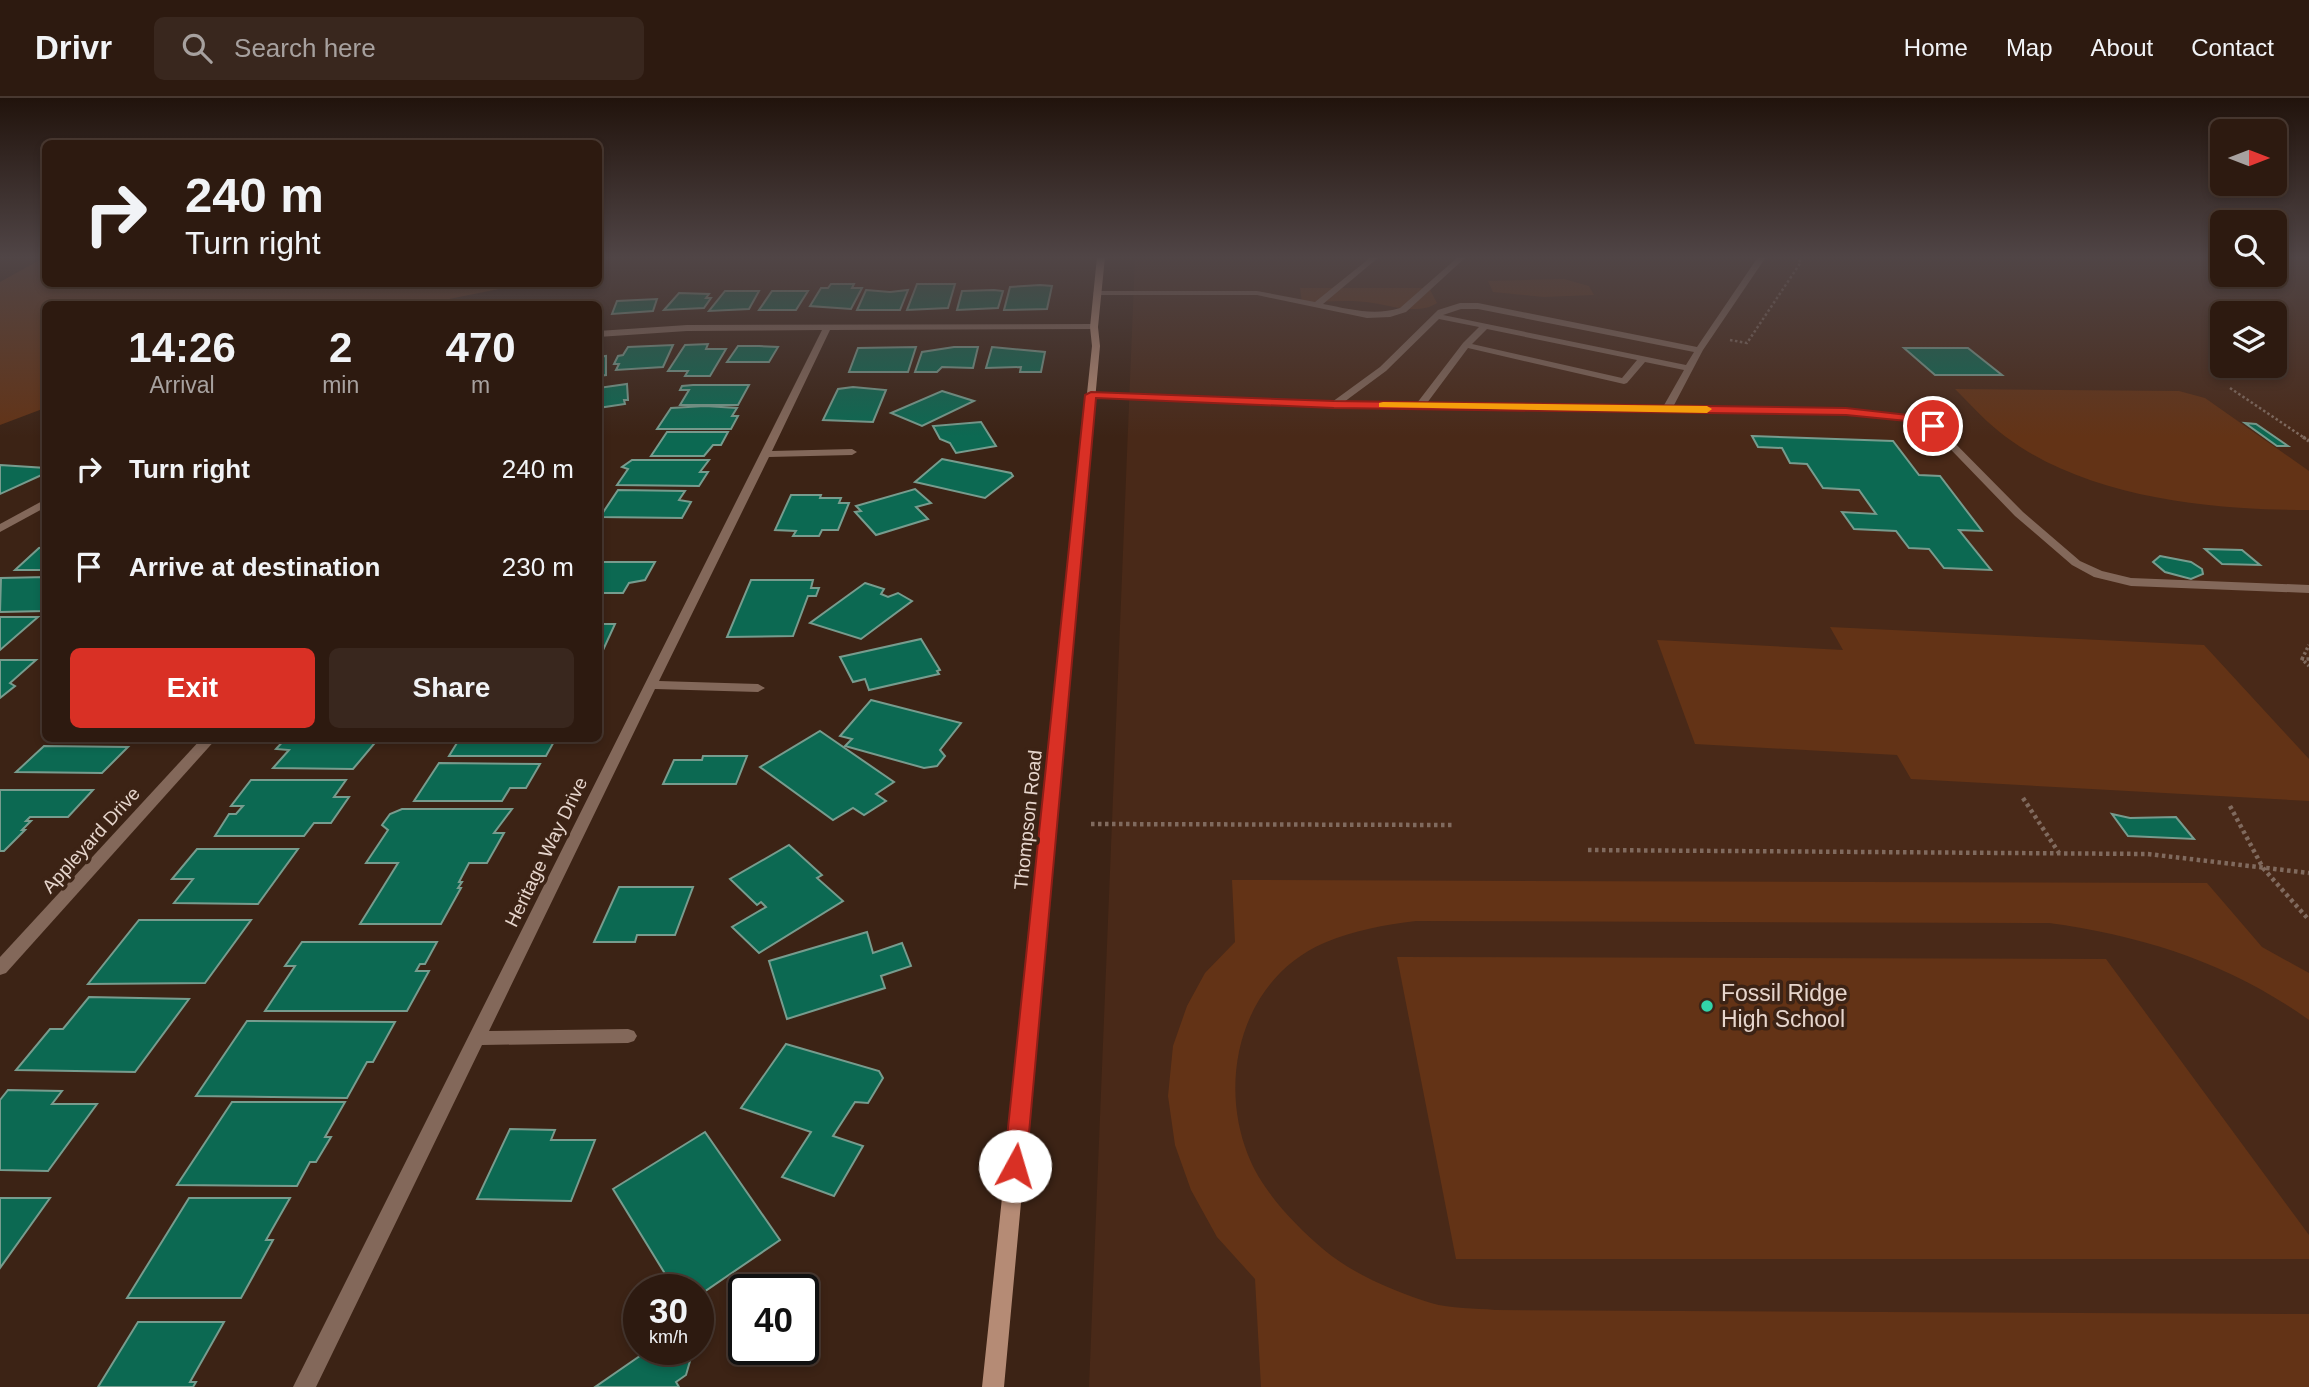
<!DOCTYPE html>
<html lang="en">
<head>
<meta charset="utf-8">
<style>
	:root { --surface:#2d1a10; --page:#39271e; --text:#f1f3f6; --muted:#a7a19f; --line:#483830; --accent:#d93025 }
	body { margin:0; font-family:Arial,sans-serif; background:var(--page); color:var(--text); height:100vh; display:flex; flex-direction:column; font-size:26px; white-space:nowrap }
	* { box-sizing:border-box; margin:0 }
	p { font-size:23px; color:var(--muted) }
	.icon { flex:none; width:38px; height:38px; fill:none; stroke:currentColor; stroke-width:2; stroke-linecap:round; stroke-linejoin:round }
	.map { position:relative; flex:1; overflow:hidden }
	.sheet { position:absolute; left:42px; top:203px; width:560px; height:441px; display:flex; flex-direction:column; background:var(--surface); border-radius:10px; box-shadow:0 4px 10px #0003,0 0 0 2px var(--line) }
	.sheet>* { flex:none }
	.guide { position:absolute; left:42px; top:42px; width:560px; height:147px; border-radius:10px; box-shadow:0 4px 10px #0003,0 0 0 2px var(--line); background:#2d1a10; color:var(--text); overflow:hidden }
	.needle { width:46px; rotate:90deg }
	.controls { position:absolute; left:2210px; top:21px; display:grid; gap:14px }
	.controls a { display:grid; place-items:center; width:77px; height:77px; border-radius:10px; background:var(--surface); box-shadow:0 4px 10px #0003,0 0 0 2px var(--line); font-size:35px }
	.speed { position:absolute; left:623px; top:1176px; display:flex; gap:14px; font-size:35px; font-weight:700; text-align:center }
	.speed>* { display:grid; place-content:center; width:91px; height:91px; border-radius:50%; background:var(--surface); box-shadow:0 4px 10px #0003,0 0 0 2px var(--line); line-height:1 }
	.speed small { font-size:18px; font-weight:400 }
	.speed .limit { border:4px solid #111; border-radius:10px; background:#fff; color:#111 }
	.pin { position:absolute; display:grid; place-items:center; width:60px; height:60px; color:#fff; margin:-30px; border:4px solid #fff; border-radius:50%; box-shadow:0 2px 7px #0007 }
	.me { position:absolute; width:77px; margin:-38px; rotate:6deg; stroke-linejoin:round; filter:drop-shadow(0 0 5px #0008) }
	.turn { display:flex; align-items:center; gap:24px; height:147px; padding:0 28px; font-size:32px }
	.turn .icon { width:91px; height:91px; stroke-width:2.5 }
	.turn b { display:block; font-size:49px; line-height:60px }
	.eta { display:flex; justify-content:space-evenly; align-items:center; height:119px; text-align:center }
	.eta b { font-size:42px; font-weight:800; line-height:49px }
	.action { display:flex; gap:14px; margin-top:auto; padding:14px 28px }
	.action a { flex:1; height:80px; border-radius:10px; background:var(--accent); color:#fff; font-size:28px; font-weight:800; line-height:80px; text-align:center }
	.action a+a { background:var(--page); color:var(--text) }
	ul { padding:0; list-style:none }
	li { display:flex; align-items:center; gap:21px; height:98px; padding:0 28px }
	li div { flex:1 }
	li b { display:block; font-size:26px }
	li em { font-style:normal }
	header { display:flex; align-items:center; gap:42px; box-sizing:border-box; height:98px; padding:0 35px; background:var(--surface); border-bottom:2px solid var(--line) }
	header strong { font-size:33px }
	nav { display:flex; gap:38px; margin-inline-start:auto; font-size:24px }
	.search { width:490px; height:63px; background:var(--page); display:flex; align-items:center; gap:18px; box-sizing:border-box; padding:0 24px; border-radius:10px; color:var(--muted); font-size:26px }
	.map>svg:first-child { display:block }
	.built { fill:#492918; fill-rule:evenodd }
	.green { fill:#633316 }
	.building { fill:#0c6952; stroke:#779c8e; stroke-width:2 }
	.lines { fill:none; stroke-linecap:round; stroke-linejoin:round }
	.path-far2 { stroke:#806a5e; stroke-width:2.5; stroke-dasharray:2.5 2.5; stroke-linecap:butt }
	.path-far1 { stroke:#806a5e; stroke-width:3.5; stroke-dasharray:2.5 2.5; stroke-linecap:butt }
	.path { stroke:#806a5e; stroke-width:4.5; stroke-dasharray:3.5 3.5; stroke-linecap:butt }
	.lane { fill:#83685a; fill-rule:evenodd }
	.street { fill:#83685a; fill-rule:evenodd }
	.secondary { fill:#b58b75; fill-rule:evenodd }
	.route { fill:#d93025; stroke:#8d1f18; stroke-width:2 }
	.slow { fill:#f59e0b }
	.poi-dot { fill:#32d4a9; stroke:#3c2315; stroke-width:2.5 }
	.labels { text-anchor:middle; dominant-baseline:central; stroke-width:7; stroke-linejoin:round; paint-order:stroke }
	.street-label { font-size:19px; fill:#e6d5cc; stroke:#3c2315 }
	.near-poi-label { font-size:23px; fill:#e6d5cc; stroke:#3c2315; text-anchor:start }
</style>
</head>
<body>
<header>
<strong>Drivr</strong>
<div class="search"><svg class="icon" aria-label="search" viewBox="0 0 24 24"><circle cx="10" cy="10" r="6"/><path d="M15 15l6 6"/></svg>Search here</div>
<nav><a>Home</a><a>Map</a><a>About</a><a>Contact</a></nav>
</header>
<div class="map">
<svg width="2309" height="1289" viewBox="0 0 2309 1289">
	<rect width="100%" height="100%" fill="#3c2315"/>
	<!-- built -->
	<path class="built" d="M1135 159H2222V177H2275V159H2309V1289H1089ZM2222 215H2275V268H2222Z"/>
	<!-- green -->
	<g class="green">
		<polygon points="45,159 46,186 524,186 424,206 46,206 45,310 0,327 0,184"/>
		<polygon points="1564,181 1589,188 1594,197 1543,199 1493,194 1488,183"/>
		<path d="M1300 190H1429L1437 205C1420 217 1392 208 1373 205 1351 201 1325 204 1302 204Z"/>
		<path d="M1955 291 2179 293 2205 300 2309 373V412C2210 412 2088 400 2006 339 1987 325 1971 307 1955 291Z"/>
		<polygon points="1830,529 2204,547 2309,661 2309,703 1911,681 1897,657 1695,646 1657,542 1843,552"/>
		<path d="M1232 782 2207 785 2262 849 2309 875V922C2229 865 2144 838 2049 825L1416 823C1384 827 1354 832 1324 845 1243 880 1217 979 1248 1057 1262 1093 1294 1126 1323 1151 1352 1176 1396 1194 1431 1205 1451 1211 1475 1210 1495 1212L2309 1216V1289H1261L1255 1181 1217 1139 1191 1092 1175 1047 1168 998 1173 948 1187 908 1205 875 1235 844Z"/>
		<polygon points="1397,859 2106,861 2309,1137 2309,1161 1456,1161"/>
	</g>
	<!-- building -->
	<g class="building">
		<polygon points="831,186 854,186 852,190 862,190 851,211 810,208 821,190 828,190"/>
		<polygon points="917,186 955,186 948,210 907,212"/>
		<polygon points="1040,187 1052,188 1047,211 1004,212 1010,189"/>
		<polygon points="866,192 890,194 908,192 900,212 857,212"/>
		<polygon points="725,193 759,193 749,211 709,213"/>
		<polygon points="772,193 808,193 796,212 759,212"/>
		<polygon points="962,193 994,192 1003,193 998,210 957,212"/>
		<polygon points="679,195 709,196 706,200 711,200 704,210 664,212"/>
		<polygon points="657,201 653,213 612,216 617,203"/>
		<polygon points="708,246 706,251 726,251 710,278 685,278 688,273 668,273 685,247"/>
		<polygon points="673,247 663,269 616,272 619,266 614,266 618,258 623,257 628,249"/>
		<polygon points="738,248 759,248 778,249 769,264 727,264"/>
		<polygon points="916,249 908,274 849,274 858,250"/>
		<polygon points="954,249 978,249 973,270 942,269 937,274 915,274 922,254"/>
		<polygon points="992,249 1045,254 1041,274 1020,274 1021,269 986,270"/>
		<polygon points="1904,250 1968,250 2002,277 1935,277"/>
		<polygon points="606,258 606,277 598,278 598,259"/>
		<polygon points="627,286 628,302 624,302 625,306 598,310 598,290"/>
		<polygon points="693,287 749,287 738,307 680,307 689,292 680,292 682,288"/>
		<polygon points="853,289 886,292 873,324 823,322 838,291"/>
		<polygon points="942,293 974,303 922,328 891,315"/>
		<polygon points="705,308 737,310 732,318 738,318 731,331 657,331 671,310"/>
		<polygon points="981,324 996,348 956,355 950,345 940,341 933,328"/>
		<polygon points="2245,325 2256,326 2288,348 2277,348"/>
		<polygon points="667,334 728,334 721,347 713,347 704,358 651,358"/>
		<polygon points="1752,338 1893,343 1919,377 1940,378 1982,433 1959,432 1991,472 1944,470 1929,451 1909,450 1896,433 1854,431 1842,414 1876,416 1859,392 1823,390 1807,366 1790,365 1782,350 1758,349"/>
		<polygon points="942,361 1011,375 1013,378 985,400 915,384"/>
		<polygon points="632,362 709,362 700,374 708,374 699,388 617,387 628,371 622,369"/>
		<polygon points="0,367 46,370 46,375 0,396"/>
		<polygon points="915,391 931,405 916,409 928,421 876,437 855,414 861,413 856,408"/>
		<polygon points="618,392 685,393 679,402 691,404 682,420 600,419"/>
		<polygon points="791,397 821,397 820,400 841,400 839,405 849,405 838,432 822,432 819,438 793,438 796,433 775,432"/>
		<polygon points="46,449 46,472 15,472 39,450"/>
		<polygon points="2205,451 2242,452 2260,467 2222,466"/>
		<polygon points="2160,458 2191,464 2202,471 2203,476 2191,481 2165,474 2153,464"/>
		<polygon points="598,464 655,464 645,482 629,485 623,495 598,495"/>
		<polygon points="46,479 46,513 0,514 1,480"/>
		<polygon points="751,482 813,482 811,490 819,490 816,498 808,498 793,538 727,539"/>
		<polygon points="865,485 884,491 881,496 888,499 898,495 912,503 861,541 810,525"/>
		<polygon points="0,519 38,519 0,552"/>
		<polygon points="598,526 615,526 598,563"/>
		<polygon points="921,541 940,572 937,573 939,576 869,592 865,581 853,584 840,559"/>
		<polygon points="0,562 36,562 10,585 15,588 0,600"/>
		<polygon points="871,602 961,625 940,652 945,658 937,668 924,670 845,648 852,641 840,638"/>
		<polygon points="820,633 894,684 876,696 886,703 864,717 853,710 833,722 760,669"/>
		<polygon points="286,640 379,640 353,671 273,670 289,652 276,651"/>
		<polygon points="460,640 556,640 546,658 449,658"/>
		<polygon points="44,648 128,649 102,675 16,674"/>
		<polygon points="703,658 747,658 736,686 663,686 674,662 702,662"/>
		<polygon points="439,665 540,666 526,690 510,690 502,703 414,703"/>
		<polygon points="251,682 346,682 334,699 349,699 331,725 314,725 304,738 215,738 229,716 236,716 243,708 231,708"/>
		<polygon points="0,692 93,692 68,719 30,719 26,723 31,723 22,732 25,732 4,753 0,753"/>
		<polygon points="402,711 512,711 494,735 504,735 487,765 469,765 459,784 462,784 458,790 461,790 441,826 360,826 398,765 366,765 388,732 382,727 390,716"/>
		<polygon points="2112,716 2130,720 2176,719 2194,741 2128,738"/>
		<polygon points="789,747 822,777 817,780 843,803 759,855 732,829 766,809 761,804 757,807 730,781"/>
		<polygon points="197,751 298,751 258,806 174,805 193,781 172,781"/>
		<polygon points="619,789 693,789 675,837 637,837 635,844 594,844"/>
		<polygon points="139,822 251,822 205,885 88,886"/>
		<polygon points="867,834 873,855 902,845 911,868 881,878 885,890 787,921 769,863"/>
		<polygon points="302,844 437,844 425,866 420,866 416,873 429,873 407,913 265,913 295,868 285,868"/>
		<polygon points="89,899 189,901 135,974 16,972 50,931 63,931"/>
		<polygon points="247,923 395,924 373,964 367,964 347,1000 196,998"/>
		<polygon points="786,946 879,973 883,980 868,1005 855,1004 833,1038 863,1048 834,1098 782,1079 811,1034 741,1010"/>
		<polygon points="8,992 62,993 52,1006 97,1006 48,1073 0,1072 0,1002"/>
		<polygon points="232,1004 345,1004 325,1039 331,1039 316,1064 310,1064 297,1088 177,1087"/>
		<polygon points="510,1031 555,1032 551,1042 595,1042 571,1103 477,1101"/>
		<polygon points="705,1034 780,1142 698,1198 698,1192 675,1192 613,1091"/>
		<polygon points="0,1100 50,1100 0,1170"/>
		<polygon points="189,1100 290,1100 266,1142 273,1142 241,1200 127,1200"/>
		<polygon points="138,1224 224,1224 190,1284 196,1284 193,1289 98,1289"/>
		<polygon points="650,1251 684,1251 690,1263 686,1277 676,1284 679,1289 595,1289"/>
	</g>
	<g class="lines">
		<!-- path-far2 -->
		<g class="path-far2">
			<polyline points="410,190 434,186"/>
			<polyline points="1730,242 1747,245 1801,164 1795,159"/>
			<polyline points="2230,290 2306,341"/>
		</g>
		<!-- path-far1 -->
		<g class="path-far1">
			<polyline points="2303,339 2309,343"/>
			<polyline points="2302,561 2309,547"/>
			<polyline points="2309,561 2302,561 2309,568"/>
		</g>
		<!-- path -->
		<g class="path">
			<polyline points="2023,700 2059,755"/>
			<polyline points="2230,708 2263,770 2309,822"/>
			<polyline points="1091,726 1455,727"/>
			<polyline points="1588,752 2148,756 2309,775"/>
		</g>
		<!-- lane -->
		<g class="lane">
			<path d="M1371 159H1379L1323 206C1349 211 1374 218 1400 210L1458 159H1466L1406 214 1390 219 1367 220 1257 197H1097L1093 195 1097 193H1257L1315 204Z"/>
			<path d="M1758 159H1766L1703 252 1673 309 1846 311 1911 318 1936 326 2023 414 2080 463 2102 473 2131 480 2309 487V495L2131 488 2094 479 2072 467 2015 418 1930 330 1907 323 1846 317 1334 310 1091 300 1086 297 1091 294 1332 304 1380 269 1438 212 1460 205H1478L1697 249ZM1461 211H1478L1694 254 1686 267 1443 217ZM1439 221 1479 229 1463 245 1417 305 1344 304 1386 273ZM1487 231 1637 262 1622 280 1472 246ZM1468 250 1624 286 1627 285 1645 264 1684 272 1663 309 1427 305Z"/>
		</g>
		<!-- street -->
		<g class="street">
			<polygon points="1094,226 1097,227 1097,231 830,232 772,353 852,351 857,354 852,357 769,359 659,583 758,586 765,590 758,594 655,591 489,933 628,931 634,933 637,938 634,943 628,945 482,947 316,1289 293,1289 822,232 687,233 598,239 598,233 687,227"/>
			<polygon points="46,401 46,409 0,434 0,426"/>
			<polygon points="202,640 217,640 6,875 0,877 0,859"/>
		</g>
		<!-- secondary -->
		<polygon class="secondary" points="1097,159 1105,159 1098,229 1100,248 1004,1289 982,1289 1092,248 1090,229"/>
	</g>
	<!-- sky -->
	<linearGradient id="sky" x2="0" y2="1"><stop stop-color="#21130c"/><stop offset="0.47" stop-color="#504546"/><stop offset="1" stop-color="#504546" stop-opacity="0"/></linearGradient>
	<rect width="2309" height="339" fill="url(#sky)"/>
	<!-- route -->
	<polygon class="route" points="1091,294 1334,303 1846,310 1908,317 1938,328 1933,332 1907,323 1846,317 1334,310 1096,300 1026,1068 1022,1075 1015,1078 1007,1075 1004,1068 1085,297"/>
	<!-- slow -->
	<polygon class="slow" points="1383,304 1707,308 1712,311 1707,315 1379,309 1379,305"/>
	<!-- markers -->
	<circle class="poi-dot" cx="1707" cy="908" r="7"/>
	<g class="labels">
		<!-- street labels -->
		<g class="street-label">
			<text transform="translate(1028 722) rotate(-84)">Thompson Road</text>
			<text transform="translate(91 742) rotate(-48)">Appleyard Drive</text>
			<text transform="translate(546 754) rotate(-64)">Heritage Way Drive</text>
		</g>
		<!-- near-poi labels -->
		<g class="near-poi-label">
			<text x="1721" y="895">Fossil Ridge<tspan x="1721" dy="26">High School</tspan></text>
		</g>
	</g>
</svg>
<div class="controls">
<a><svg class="needle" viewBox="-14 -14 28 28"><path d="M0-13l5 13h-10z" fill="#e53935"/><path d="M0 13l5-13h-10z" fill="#a7a19f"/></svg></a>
<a><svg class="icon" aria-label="search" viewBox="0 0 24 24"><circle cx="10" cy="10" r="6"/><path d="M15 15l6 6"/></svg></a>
<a><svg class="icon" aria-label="layers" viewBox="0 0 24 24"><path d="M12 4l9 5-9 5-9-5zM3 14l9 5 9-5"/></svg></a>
</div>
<div class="speed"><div>30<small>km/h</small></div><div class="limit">40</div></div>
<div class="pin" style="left:1933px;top:328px;background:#d93025"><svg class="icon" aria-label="arrive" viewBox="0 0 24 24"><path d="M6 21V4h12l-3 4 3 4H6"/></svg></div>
<svg class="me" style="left:1015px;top:1068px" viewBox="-20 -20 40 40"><circle r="19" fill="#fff"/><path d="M0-13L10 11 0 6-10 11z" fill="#d93025"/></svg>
<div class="guide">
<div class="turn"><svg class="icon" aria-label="right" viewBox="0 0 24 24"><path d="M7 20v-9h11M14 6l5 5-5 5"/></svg><div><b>240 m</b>Turn right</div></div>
</div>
<section class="sheet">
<div class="eta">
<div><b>14:26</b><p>Arrival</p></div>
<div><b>2</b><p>min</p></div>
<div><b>470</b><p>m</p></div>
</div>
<ul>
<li><svg class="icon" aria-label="right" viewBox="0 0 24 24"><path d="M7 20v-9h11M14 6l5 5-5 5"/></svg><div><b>Turn right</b></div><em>240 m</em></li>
<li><svg class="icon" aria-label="arrive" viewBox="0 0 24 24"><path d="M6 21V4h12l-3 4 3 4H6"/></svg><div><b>Arrive at destination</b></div><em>230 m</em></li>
</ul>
<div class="action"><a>Exit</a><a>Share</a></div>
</section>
</div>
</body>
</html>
